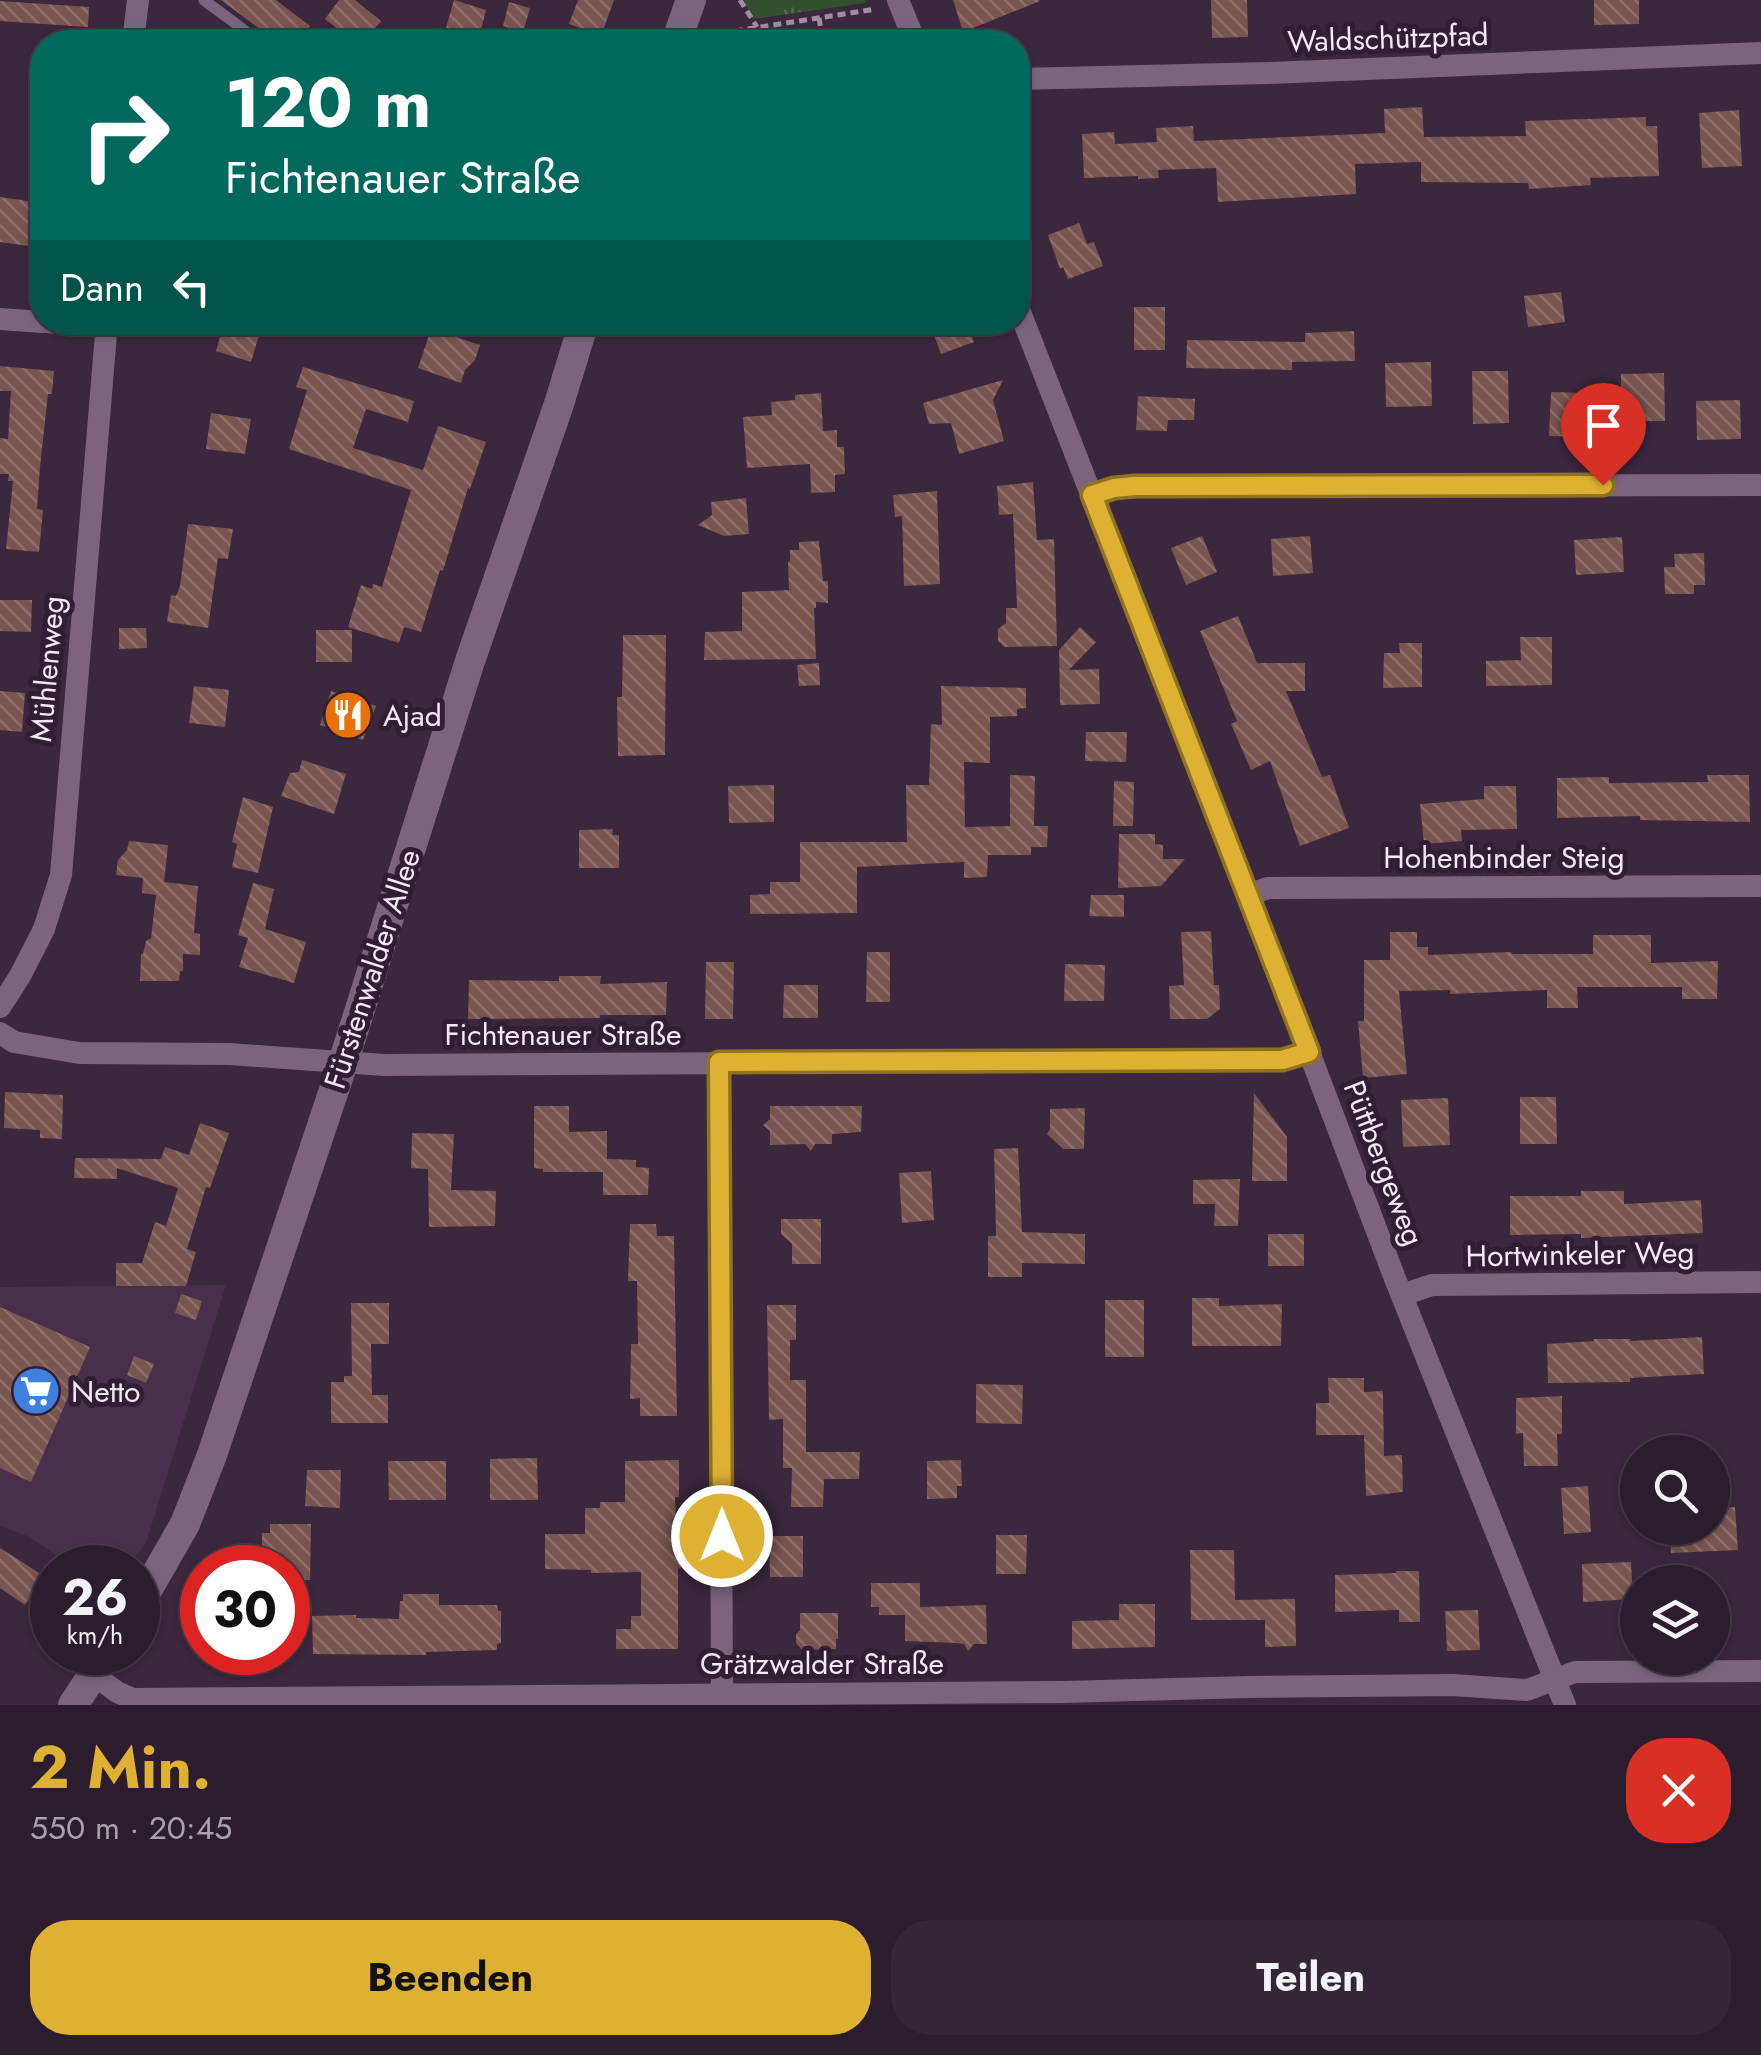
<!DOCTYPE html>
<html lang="de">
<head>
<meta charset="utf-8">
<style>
	:root { --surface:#2c1d2e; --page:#342636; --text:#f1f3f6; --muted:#a6a2aa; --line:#483b4a; --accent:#deb133 }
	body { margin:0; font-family:Jost,sans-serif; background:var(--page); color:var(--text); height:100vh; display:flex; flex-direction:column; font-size:38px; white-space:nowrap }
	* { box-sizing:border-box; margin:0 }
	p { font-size:32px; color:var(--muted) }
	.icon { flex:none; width:55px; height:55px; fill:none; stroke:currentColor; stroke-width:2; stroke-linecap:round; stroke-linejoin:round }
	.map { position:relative; height:1705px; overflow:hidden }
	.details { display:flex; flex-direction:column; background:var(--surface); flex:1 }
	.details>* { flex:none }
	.top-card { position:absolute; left:30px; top:30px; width:1000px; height:305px; border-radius:40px; box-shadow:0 2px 8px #0004,0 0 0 2px var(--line); background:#00695c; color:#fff; overflow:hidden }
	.buttons { position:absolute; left:1620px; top:1435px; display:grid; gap:20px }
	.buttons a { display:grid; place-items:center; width:110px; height:110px; border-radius:50%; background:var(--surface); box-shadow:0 2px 8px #0004,0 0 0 2px var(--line); font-size:50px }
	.speed { position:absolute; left:30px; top:1545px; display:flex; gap:20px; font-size:50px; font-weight:700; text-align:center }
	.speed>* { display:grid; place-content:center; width:130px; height:130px; border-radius:50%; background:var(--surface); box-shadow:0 2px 8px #0004,0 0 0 2px var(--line); line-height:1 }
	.speed small { font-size:25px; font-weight:400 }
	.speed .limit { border:15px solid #d22; background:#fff; color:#111 }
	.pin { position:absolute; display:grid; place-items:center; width:85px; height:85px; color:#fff; margin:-102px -42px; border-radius:50% 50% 50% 0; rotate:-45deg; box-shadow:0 0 10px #0007 }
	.pin .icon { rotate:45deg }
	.me { position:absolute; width:110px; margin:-55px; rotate:0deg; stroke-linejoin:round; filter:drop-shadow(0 0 8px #0008) }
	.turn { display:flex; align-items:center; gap:35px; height:210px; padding:0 30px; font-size:45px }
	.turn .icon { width:130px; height:130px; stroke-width:2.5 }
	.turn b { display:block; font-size:70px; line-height:85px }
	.then { display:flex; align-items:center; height:95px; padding:0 30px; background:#0003; gap:20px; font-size:38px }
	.round { display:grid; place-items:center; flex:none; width:105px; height:105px; border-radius:40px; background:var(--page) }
	.head { display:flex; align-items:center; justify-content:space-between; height:170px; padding:0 30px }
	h1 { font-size:60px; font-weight:700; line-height:75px; color:var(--accent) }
	.button { display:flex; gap:20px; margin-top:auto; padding:20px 30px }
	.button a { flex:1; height:115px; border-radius:40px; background:var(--accent); color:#111; font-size:40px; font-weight:700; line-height:115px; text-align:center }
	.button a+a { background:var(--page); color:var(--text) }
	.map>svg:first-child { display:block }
	.built { fill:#482f4b }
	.grass { fill:url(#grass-tufts) }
	.building { fill:url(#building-back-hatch) }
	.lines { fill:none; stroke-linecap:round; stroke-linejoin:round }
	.path { stroke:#9f8fa2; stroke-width:5; stroke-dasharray:8 5; stroke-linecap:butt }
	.lane { stroke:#7c647f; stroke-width:11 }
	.street { stroke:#7c647f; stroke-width:22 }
	.secondary { stroke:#7c647f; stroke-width:30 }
	.route-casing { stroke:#907321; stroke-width:25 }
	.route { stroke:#deb133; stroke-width:18 }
	.labels { text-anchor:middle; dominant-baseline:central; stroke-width:10; stroke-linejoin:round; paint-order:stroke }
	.street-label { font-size:30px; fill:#f4e7f6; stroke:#311d34 }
	.poi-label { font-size:30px; fill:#f4e7f6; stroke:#311d34; text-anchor:start }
</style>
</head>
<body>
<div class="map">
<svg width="1761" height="1705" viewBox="0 0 1761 1705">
	<defs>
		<pattern id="grass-tufts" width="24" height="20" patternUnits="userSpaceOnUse" patternTransform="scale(2.5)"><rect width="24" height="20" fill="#31502c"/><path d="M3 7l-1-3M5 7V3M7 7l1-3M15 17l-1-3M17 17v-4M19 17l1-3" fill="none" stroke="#4f694b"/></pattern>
		<pattern id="building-back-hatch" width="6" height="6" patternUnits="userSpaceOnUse" patternTransform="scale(2.5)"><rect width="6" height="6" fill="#79554f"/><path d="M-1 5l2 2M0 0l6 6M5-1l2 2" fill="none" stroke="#8d6d69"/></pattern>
	</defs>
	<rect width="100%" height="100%" fill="#3b273e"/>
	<!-- built -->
	<polygon class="built" points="226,1285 146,1543 128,1567 74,1567 30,1537 0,1526 0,1287"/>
	<!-- grass -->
	<polygon class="grass" points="744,0 865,0 866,3 753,19"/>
	<!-- building -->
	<g class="building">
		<polygon points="221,0 276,0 310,26 298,42 277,42"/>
		<polygon points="339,0 355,0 381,21 363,42 354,42 325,19"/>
		<polygon points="454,0 486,10 478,42 442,42"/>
		<polygon points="578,0 614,0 601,36 569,24"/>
		<polygon points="953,0 1039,0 1040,1 963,32"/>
		<polygon points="1211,0 1247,0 1248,37 1212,38"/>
		<polygon points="1594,0 1639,0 1639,24 1594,25"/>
		<polygon points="0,1 89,7 88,27 0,21"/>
		<polygon points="509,2 530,8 523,32 503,26"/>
		<polygon points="1422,107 1424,137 1526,136 1525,121 1646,117 1646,126 1657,126 1659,176 1590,178 1591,185 1529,189 1528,183 1421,182 1421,162 1355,164 1356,194 1218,202 1216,168 1158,170 1159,178 1138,179 1138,176 1084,178 1082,134 1114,132 1115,144 1157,142 1156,128 1193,126 1194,141 1385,133 1384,109"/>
		<polygon points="1739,110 1742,166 1702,168 1699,113"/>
		<polygon points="0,197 42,203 42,248 0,242"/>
		<polygon points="1079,223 1087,244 1094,242 1103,266 1068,279 1063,267 1060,269 1048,235"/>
		<polygon points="1561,292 1565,322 1528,327 1524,296"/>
		<rect x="1134" y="307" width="31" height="43"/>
		<polygon points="224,322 260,332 251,362 216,351"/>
		<polygon points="929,322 966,322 974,342 941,354"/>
		<polygon points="431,329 480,345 475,360 465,370 461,383 418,368"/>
		<polygon points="1354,331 1355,361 1292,362 1292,370 1186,368 1187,340 1305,342 1305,333"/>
		<polygon points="1431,362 1432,406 1386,407 1385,363"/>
		<polygon points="0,366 54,371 52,394 48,394 40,467 37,509 43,510 39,552 6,549 13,481 8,481 9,474 0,474 0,438 8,439 11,391 0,391"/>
		<polygon points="303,367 414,401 408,422 366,409 353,448 423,470 438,426 486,442 470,489 468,488 443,571 440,570 421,632 404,627 399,643 348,627 361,585 372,589 373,584 382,587 411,490 289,449 307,390 296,387"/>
		<polygon points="1472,371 1508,371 1509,423 1473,424"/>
		<polygon points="1664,373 1665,421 1590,422 1590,437 1549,436 1551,392 1621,394 1621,374"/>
		<polygon points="1003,380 993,400 1004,441 959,454 951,423 929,424 923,403"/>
		<polygon points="821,393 823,431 837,430 837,447 844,447 845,474 835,475 835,492 811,493 810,464 747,468 743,417 772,415 771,402 795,400 795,395"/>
		<polygon points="1138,396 1195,399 1194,420 1168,420 1167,431 1136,430"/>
		<polygon points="1740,400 1741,439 1697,440 1696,401"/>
		<polygon points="211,413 251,419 245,454 206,449"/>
		<polygon points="1033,482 1037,540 1054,539 1057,646 1005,647 998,641 998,629 1006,623 1006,608 1017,608 1013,514 999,515 997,486"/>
		<polygon points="937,491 940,584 904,586 902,516 895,517 893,495"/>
		<polygon points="746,498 749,534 724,536 698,525 712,515 711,502"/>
		<polygon points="188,524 233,529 228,559 218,558 208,628 167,622 171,595 176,596 180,586"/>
		<polygon points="1202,536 1217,572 1186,585 1171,548"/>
		<polygon points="1310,536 1313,573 1273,576 1271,539"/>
		<polygon points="1622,537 1624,572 1576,575 1574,540"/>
		<polygon points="819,541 823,581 828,581 828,603 816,602 816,608 814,608 816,659 704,660 705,632 742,631 742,592 789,590 788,563 790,560 790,550 799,550 799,542"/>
		<polygon points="1704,553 1705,585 1694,585 1694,594 1665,594 1664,567 1675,567 1674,554"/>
		<polygon points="0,600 32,600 31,632 0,631"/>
		<polygon points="1238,616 1257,663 1305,663 1305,691 1286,691 1322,777 1330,775 1349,828 1300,846 1270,761 1251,770 1231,724 1237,721 1200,631"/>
		<polygon points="1080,627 1096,642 1069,670 1099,669 1100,704 1060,705 1059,650"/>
		<polygon points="119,628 146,628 147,648 119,649"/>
		<rect x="316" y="630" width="36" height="32"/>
		<polygon points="623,635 666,635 665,755 618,756 617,697 622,697"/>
		<polygon points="1520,637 1552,637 1552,685 1486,686 1486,661 1521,660"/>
		<polygon points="1399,643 1422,643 1422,687 1383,688 1384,653 1400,653"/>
		<polygon points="819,663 820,685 799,686 797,665"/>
		<polygon points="194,686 229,690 225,727 189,723"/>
		<polygon points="941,686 1026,688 1026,708 1017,709 1017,716 990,717 990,763 964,762 965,827 1010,826 1010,775 1035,776 1034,826 1048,826 1047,847 1031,847 1031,855 988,855 987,877 964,878 964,862 857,867 857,913 750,914 750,895 770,894 770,882 800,882 800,842 907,842 906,785 929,785 931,724 942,725"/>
		<polygon points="0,691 25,693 22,732 0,730"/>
		<polygon points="331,691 376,706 363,740 320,725"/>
		<polygon points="1086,732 1127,732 1126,762 1085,761"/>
		<polygon points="302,760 346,774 334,814 281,796 290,773 299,772"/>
		<polygon points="1707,775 1749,775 1750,822 1640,820 1640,816 1557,818 1557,778 1609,777 1609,783 1708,782"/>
		<polygon points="1114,781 1134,782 1133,826 1113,826"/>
		<polygon points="774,785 774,822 729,823 728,786"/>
		<polygon points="1484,786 1516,786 1517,829 1461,830 1462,841 1424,844 1420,804 1484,799"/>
		<polygon points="243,797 273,807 258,873 232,867 237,844 232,842"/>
		<polygon points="613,829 612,835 619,835 619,868 579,868 579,830"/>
		<polygon points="1119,834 1155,834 1155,844 1163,845 1163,859 1185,859 1161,886 1118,888"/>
		<polygon points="129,841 168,845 164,882 198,886 194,933 200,934 200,955 183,954 183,971 180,971 179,981 140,981 141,954 143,954 146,941 151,938 156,895 142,893 143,878 116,875 118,860 127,850"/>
		<polygon points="253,883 274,889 265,929 306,942 294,983 239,967 248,938 238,935"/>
		<polygon points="1091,895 1124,895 1124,917 1089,916"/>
		<polygon points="1211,931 1214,985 1219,985 1220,1009 1207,1019 1170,1019 1169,986 1184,985 1181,932"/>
		<polygon points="1390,932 1417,932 1417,947 1428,947 1428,955 1511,952 1512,954 1593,954 1593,935 1651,935 1651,963 1718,961 1717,999 1682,999 1682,987 1577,987 1578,1008 1547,1008 1547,990 1450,994 1450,990 1399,991 1407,1074 1363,1078 1358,1021 1364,1021 1364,960 1390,960"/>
		<polygon points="867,952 890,952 890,1002 866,1002"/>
		<polygon points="706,962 734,962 733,1019 705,1019"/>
		<polygon points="1065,964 1105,965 1104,1001 1064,1001"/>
		<polygon points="559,976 601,976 600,984 667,982 666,1015 600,1015 600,1018 468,1019 469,980 559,981"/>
		<polygon points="784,985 818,985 818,1018 783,1018"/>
		<polygon points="5,1092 63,1095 62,1139 40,1138 40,1130 4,1128"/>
		<polygon points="1254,1093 1287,1137 1287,1181 1252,1181"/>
		<polygon points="1520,1097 1556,1097 1557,1144 1520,1144"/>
		<polygon points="1448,1098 1450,1145 1403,1147 1401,1100"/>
		<polygon points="534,1106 569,1106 569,1132 607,1131 607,1159 636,1160 636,1167 649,1168 648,1195 603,1195 603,1172 543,1172 543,1169 534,1168"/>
		<polygon points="770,1106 862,1106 861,1132 832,1134 832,1144 815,1144 811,1151 805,1144 770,1145 770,1131 763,1125 770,1119"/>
		<polygon points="1085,1108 1084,1149 1063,1149 1047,1134 1050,1129 1050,1109"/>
		<polygon points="200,1123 229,1133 210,1188 206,1187 187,1249 196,1252 186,1286 116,1286 116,1263 142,1263 155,1222 166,1226 178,1188 117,1168 117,1179 74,1178 75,1158 161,1159 165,1147 189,1155"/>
		<polygon points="412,1133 454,1134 451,1190 496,1191 495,1226 429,1227 428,1169 411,1168"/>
		<polygon points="1018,1148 1022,1232 1085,1234 1085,1264 1022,1263 1022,1277 988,1277 988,1236 996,1236 994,1149"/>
		<polygon points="931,1171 934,1220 902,1223 899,1173"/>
		<polygon points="1240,1179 1238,1226 1214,1226 1215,1204 1193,1204 1193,1180"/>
		<polygon points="1581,1191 1624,1191 1624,1204 1701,1200 1703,1233 1581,1238 1581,1234 1510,1235 1510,1196 1581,1196"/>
		<polygon points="781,1219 821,1219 821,1264 792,1264 792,1244 781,1234"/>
		<polygon points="630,1224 656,1224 657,1236 674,1236 677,1416 640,1416 640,1398 630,1399 631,1344 638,1344 637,1281 628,1281"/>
		<rect x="1268" y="1234" width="36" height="32"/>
		<polygon points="181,1294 202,1301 196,1320 175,1313"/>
		<polygon points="1192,1298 1219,1298 1219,1306 1282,1304 1281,1346 1192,1346"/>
		<rect x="1105" y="1300" width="39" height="57"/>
		<polygon points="351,1303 389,1303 389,1344 371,1344 372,1395 388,1395 388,1423 331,1423 331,1382 344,1382 344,1376 352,1376"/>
		<polygon points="767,1305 796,1305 796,1340 790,1340 790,1380 806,1380 806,1452 860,1452 859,1479 824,1479 823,1507 791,1507 792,1468 783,1468 783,1419 769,1420"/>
		<polygon points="0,1307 90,1347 31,1482 0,1468"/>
		<polygon points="1702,1337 1704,1374 1630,1378 1630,1382 1548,1383 1547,1344 1594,1341 1594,1339 1630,1339 1630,1341"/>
		<polygon points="134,1356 154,1364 146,1383 127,1375"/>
		<polygon points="1328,1378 1364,1378 1364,1392 1383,1391 1384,1456 1402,1455 1403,1492 1366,1496 1364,1435 1316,1435 1316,1403 1329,1403"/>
		<polygon points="976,1384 1023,1385 1022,1424 976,1423"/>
		<polygon points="1562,1396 1562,1434 1557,1434 1558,1466 1524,1466 1523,1433 1516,1434 1516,1398"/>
		<polygon points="537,1458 538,1500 490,1500 490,1459"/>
		<polygon points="679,1460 679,1497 675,1497 678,1555 689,1563 678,1569 678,1649 616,1649 616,1629 631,1629 631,1616 641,1616 641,1572 591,1573 591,1570 545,1569 545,1534 585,1534 585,1508 600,1508 600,1502 625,1502 625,1461"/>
		<polygon points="961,1460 962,1486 957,1486 957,1498 927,1499 927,1461"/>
		<polygon points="388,1461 446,1461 446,1500 389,1500"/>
		<polygon points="307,1470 341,1470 340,1508 305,1506"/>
		<polygon points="1588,1486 1591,1532 1564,1534 1561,1488"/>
		<polygon points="1735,1507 1738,1550 1671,1553 1670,1528 1712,1528 1712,1508"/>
		<polygon points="270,1524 311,1524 310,1580 288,1580 288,1568 270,1568 269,1554 262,1554 262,1533 270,1533"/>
		<polygon points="996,1535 1027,1535 1026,1574 996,1574"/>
		<polygon points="769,1536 803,1536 803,1577 770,1577"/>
		<polygon points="0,1548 44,1576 25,1605 0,1588"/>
		<polygon points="1190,1550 1234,1550 1235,1600 1295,1599 1296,1646 1265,1647 1265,1620 1191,1620"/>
		<polygon points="1631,1562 1633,1599 1583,1602 1582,1564"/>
		<polygon points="1396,1571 1419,1571 1420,1622 1399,1622 1399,1610 1335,1612 1335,1575 1396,1573"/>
		<polygon points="871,1583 920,1583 920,1607 986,1605 987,1644 974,1644 968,1651 964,1644 956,1643 905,1641 905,1615 879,1615 879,1607 871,1607"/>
		<polygon points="403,1594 439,1594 439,1605 497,1605 498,1611 501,1611 501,1643 497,1644 497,1650 426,1652 426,1655 313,1654 312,1616 356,1615 356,1618 399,1619 400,1601 403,1601"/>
		<polygon points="1119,1604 1155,1604 1155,1647 1072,1649 1072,1621 1119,1620"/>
		<polygon points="1478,1610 1480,1650 1447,1651 1445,1611"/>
		<polygon points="800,1613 838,1613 838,1639 836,1639 836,1649 802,1650 796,1643 796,1634 800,1630"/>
	</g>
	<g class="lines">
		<!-- path -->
		<g class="path">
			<polyline points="740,0 757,27"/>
			<polyline points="819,18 823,42"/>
			<polyline points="748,29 753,40 762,42"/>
			<polyline points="709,32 722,33 876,9"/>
		</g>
		<!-- lane -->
		<polyline class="lane" points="204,0 260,42"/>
		<!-- street -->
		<g class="street">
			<polyline points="898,0 915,42"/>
			<polyline points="133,42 138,0"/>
			<polyline points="1018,79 1268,73 1761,53"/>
			<polyline points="1018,307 1309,1052 1394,1276 1565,1705"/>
			<polyline points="0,319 42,322"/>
			<polyline points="47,322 107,327"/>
			<polyline points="1092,495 1114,487 1135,486 1761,485"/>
			<polyline points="1248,895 1268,888 1761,886"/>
			<polyline points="0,1007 20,976 44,929 61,875 107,322"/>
			<polyline points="0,1033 14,1042 79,1053 229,1054 384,1065 1282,1060 1309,1052"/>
			<polyline points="719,1062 722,1693"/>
			<polyline points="1402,1295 1432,1285 1761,1282"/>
			<polyline points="94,1675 117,1692 133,1699 1063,1692 1249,1687 1452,1685 1527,1690 1575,1672 1761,1671"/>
		</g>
		<!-- secondary -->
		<g class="secondary">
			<polyline points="676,42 691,0"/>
			<polyline points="138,1606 185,1524 212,1455 343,1063 470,661 559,404 584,322"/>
			<polyline points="73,1705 108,1652"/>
		</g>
	</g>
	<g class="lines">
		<!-- route casing -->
		<g class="route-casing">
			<polyline id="route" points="722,1536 719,1062 1282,1060 1309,1052 1092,495 1114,488 1135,486 1603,485"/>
		</g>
		<!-- route -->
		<use href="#route" class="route"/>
	</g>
	<!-- icons -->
	<defs>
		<g id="restaurant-disc" transform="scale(2.5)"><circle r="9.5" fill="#e8710a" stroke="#311d34"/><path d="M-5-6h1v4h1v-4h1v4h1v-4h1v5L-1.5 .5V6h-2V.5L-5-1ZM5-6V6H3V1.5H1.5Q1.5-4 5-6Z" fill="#fff"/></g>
		<g id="supermarket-disc" transform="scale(2.5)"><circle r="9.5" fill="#3f7fe0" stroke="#311d34"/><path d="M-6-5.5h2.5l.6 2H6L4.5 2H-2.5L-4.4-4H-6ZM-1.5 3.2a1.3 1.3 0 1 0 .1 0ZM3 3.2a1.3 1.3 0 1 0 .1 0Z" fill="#fff"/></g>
	</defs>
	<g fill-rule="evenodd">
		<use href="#restaurant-disc" x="348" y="715"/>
		<use href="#supermarket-disc" x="36" y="1391"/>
	</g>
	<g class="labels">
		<!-- street labels -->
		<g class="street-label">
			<text transform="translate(1388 38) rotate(-2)">Waldschützpfad</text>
			<text transform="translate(47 669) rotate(-85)">Mühlenweg</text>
			<text x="1504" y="857">Hohenbinder Steig</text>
			<text transform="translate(372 969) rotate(-72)">Fürstenwalder Allee</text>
			<text x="563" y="1034">Fichtenauer Straße</text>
			<text transform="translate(1384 1163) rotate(69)">Püttbergeweg</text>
			<text transform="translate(1580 1254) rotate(-1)">Hortwinkeler Weg</text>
			<text x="822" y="1663">Grätzwalder Straße</text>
		</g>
		<!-- poi labels -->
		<g class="poi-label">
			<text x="383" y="715">Ajad</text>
			<text x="71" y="1391">Netto</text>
		</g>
	</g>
</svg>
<div class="buttons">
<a><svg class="icon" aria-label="search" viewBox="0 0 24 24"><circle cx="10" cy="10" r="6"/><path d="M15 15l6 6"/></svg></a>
<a><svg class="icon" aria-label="layers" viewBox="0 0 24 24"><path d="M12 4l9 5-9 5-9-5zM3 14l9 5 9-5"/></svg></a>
</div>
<div class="speed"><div>26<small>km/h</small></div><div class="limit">30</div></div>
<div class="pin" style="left:1603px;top:485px;background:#d93025"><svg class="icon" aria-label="arrive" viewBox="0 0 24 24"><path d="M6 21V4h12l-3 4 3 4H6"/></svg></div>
<svg class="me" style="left:722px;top:1536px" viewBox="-20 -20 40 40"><circle r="17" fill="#deb133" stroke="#fff" stroke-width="3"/><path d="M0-11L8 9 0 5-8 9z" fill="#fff"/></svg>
<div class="top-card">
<div class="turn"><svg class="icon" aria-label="right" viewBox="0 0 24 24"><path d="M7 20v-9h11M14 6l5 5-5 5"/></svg><div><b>120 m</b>Fichtenauer Straße</div></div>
<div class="then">Dann<svg class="icon" aria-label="left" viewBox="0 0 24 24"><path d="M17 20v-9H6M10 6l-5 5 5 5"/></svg></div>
</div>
</div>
<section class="details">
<div class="head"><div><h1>2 Min.</h1><p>550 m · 20:45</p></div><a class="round" style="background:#d93025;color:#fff"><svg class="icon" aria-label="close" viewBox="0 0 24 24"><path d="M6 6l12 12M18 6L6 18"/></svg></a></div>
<div class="button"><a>Beenden</a><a>Teilen</a></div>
</section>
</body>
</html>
